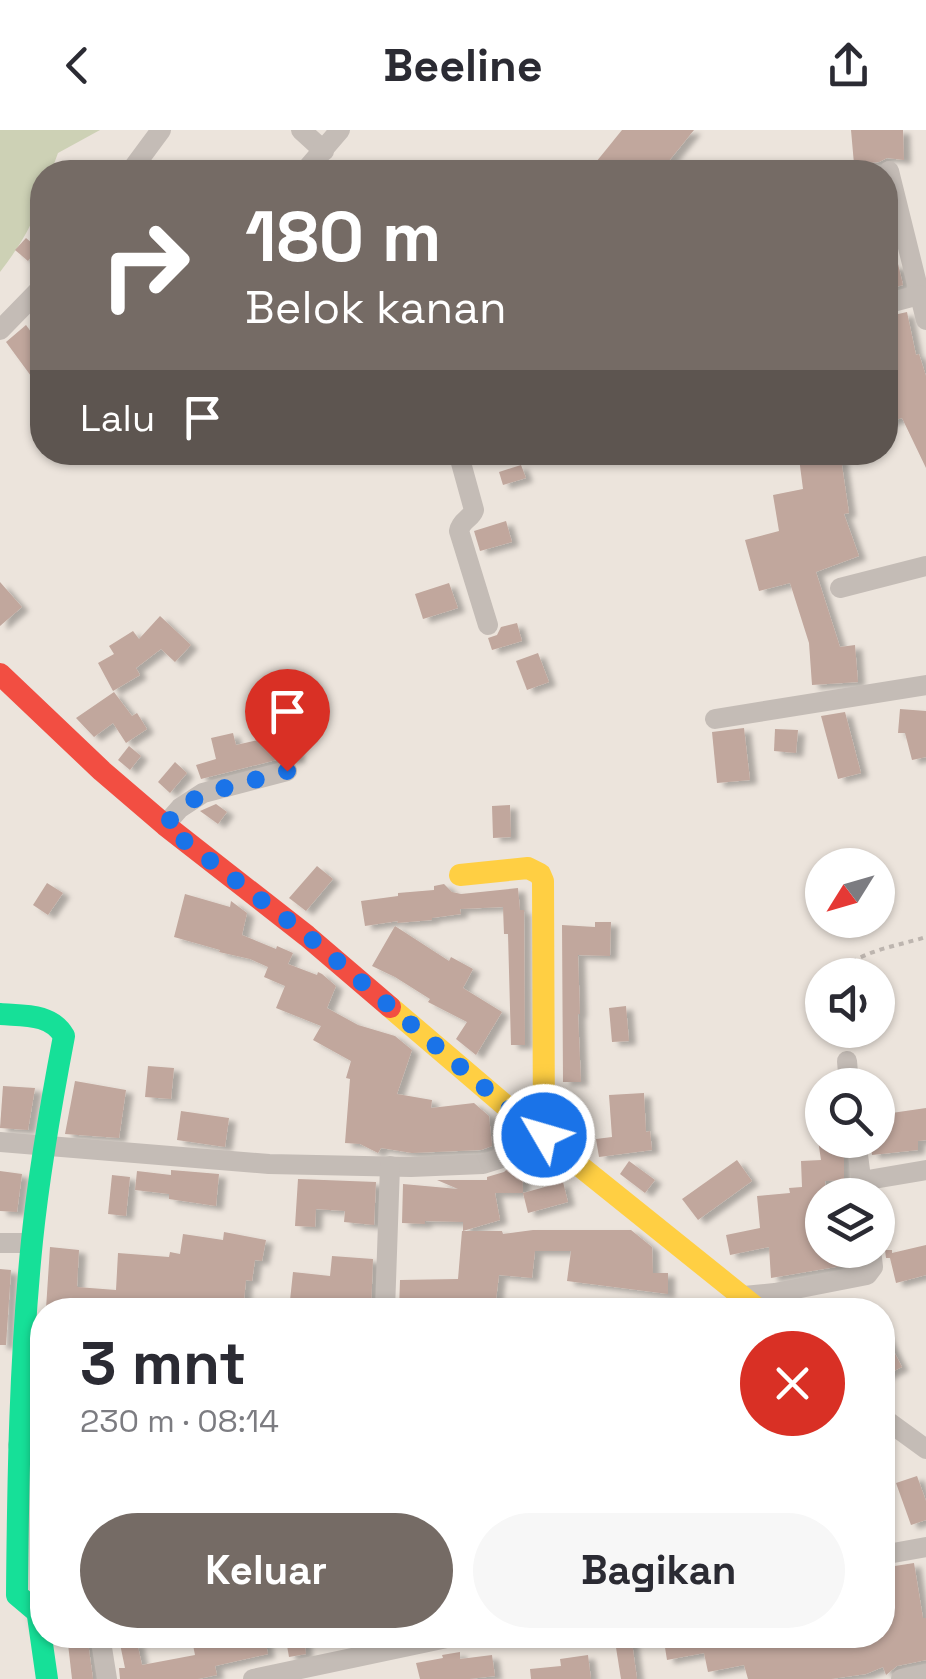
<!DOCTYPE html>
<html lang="id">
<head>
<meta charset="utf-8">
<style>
	:root { --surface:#fff; --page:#f7f7f7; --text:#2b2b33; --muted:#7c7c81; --accent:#756b65 }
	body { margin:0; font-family:"Space Grotesk",sans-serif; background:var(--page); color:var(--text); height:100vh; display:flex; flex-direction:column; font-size:38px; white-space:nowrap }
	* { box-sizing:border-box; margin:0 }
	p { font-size:32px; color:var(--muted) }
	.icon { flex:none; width:55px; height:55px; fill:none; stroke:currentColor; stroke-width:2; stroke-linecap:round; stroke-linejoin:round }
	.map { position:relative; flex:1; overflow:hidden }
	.sheet { position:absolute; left:30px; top:1168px; width:865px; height:350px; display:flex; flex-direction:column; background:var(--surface); border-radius:40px; box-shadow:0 2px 8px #0004 }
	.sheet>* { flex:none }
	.top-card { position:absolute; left:30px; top:30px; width:868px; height:305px; border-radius:40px; box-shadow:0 2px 8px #0004; background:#756b65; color:#fff; overflow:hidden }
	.needle { width:65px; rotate:233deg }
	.fabs { position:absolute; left:805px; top:718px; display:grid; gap:20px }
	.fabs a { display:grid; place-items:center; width:90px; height:90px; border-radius:50%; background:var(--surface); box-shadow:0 2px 8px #0004; font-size:50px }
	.pin { position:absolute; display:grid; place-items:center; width:85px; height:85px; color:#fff; margin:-102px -42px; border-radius:50% 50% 50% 0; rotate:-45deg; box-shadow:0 0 10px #0007 }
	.pin .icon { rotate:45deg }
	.me { position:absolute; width:110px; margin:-55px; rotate:308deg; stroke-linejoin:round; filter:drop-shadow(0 0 8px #0008) }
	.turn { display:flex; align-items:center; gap:35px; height:210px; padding:0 50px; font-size:45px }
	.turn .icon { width:130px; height:130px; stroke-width:2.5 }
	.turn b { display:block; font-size:70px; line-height:85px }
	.then { display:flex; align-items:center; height:95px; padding:0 50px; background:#0003; gap:20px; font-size:38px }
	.round { display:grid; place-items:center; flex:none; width:105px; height:105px; border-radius:52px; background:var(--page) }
	.head { display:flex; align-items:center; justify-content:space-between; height:170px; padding:0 50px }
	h1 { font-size:60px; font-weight:700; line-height:75px }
	.action { display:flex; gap:20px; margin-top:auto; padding:20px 50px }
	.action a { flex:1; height:115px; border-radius:60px; background:var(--accent); color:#fff; font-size:40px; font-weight:700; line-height:115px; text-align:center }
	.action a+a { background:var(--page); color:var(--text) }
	header { display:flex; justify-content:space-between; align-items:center; height:130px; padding:0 50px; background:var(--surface); font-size:45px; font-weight:700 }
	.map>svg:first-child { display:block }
	.green { fill:#cdd1b5 }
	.building { fill:#c1a79d; filter:url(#shadow) }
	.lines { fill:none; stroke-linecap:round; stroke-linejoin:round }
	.path { stroke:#bdb5af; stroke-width:4; stroke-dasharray:5 5; stroke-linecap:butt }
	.street { stroke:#c4bcb6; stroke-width:20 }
	.fast { stroke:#16e098; stroke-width:22 }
	.slow { stroke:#ffcf43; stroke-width:22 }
	.jam { stroke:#f24e42; stroke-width:22 }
	.route { stroke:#1a73e8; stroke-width:18; stroke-dasharray:0 32.4 }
</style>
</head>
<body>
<header><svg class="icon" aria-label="back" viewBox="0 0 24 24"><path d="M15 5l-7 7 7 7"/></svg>Beeline<svg class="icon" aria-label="share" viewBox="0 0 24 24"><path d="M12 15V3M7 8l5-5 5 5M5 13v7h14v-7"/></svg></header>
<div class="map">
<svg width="926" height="1549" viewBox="0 0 926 1549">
	<defs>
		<filter id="shadow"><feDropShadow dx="7" dy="4" stdDeviation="2.5" flood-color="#0004"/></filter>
	</defs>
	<rect width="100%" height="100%" fill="#ece4dc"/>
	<!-- green -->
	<path class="green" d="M0 0H100L58 23 51 42H42C42 84 24 110 0 142Z"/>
	<!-- building -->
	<g class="building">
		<polygon points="622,0 694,0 660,42 588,42"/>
		<polygon points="851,0 903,0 904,30 887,28 879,32 854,34"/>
		<polygon points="26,108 38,118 28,131 15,120"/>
		<polygon points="898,134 903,155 885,160 885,138"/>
		<polygon points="907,182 916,225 919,224 926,246 926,338 902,288 885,293 885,187"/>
		<polygon points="26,195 42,217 42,261 6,212"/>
		<polygon points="840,322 849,383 844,384 859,426 816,442 840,517 855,515 858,552 812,555 809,513 790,453 759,461 745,410 779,401 773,365 803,359 799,328"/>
		<polygon points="521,335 526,348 503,355 499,342"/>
		<polygon points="506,391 512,412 480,421 474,401"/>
		<polygon points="0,452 22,477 0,496"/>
		<polygon points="449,453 458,478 423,489 415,464"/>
		<polygon points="160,486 191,515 175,532 161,519 136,538 140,545 113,561 98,533 114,524 109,516 133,501 139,509"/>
		<polygon points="517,493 522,511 492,520 488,508 497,505 501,497"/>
		<polygon points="538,523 549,552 527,560 516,531"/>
		<polygon points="114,562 132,586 137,583 147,599 126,613 113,593 94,607 76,588"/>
		<polygon points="900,579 926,581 926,627 912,630 905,603 898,603"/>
		<polygon points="291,580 298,629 284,628 201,649 196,635 216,629 211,608 233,603 236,615 272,607 269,583"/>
		<polygon points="845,582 861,643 838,649 821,586"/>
		<polygon points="744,598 750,650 717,653 712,602"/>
		<polygon points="775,599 798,600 796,623 774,621"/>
		<polygon points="129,616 141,626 130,640 118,630"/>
		<polygon points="175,632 187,643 170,663 158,652"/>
		<polygon points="216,674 227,682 218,694 200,681"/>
		<polygon points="510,675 511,707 493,708 492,676"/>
		<polygon points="317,736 333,749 306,781 289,768"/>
		<polygon points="47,753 63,763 48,785 33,775"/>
		<polygon points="444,754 452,762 461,764 518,758 520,780 524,780 525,915 511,915 508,804 504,804 503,777 460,779 461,784 432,788 432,790 397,793 398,791 365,796 361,771 398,766 398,763 434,760 434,756"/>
		<polygon points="185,764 230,777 231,771 247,783 242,805 276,819 277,816 293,823 288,834 317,845 318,842 322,844 336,856 327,878 358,895 395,906 412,920 397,964 432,970 431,978 474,973 489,986 492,1016 481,1020 412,1023 381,1018 378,1023 360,1014 345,1013 350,949 346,948 351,931 313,910 321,896 276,878 285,856 264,847 268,837 250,829 219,822 220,820 174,807"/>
		<polygon points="595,792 611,792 610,826 578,825 580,884 578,884 581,952 563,952 562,795 595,797"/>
		<polygon points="395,796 449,831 451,827 473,839 463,858 502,882 476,925 456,909 467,892 428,872 430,869 395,847 372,836"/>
		<polygon points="626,876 629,911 612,912 609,878"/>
		<polygon points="148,936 174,938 171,969 145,967"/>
		<polygon points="75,951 126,960 119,1008 65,1004"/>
		<polygon points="3,956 35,958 28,1000 0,998"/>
		<polygon points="644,963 646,1002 650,1001 652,1020 599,1027 596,1009 612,1007 609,965"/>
		<polygon points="926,978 926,1010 918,1011 918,1020 872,1025 870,1010 878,1010 878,985"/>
		<polygon points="181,981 229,988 225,1017 177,1010"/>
		<polygon points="818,1010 842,1010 844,1024 844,1050 825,1051 826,1065 822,1065 822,1120 857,1120 859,1133 771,1148 769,1117 730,1125 726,1105 760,1098 757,1066 790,1063 789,1058 802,1057 801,1031 821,1030"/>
		<polygon points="737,1030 752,1051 698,1090 682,1069"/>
		<polygon points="629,1031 655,1050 645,1063 620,1044"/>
		<polygon points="515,1032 522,1032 523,1063 495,1063 500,1090 463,1101 463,1092 425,1091 425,1094 402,1093 403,1054 458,1059 437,1050 487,1050 487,1047 504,1042"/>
		<polygon points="171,1040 219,1044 216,1076 169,1069 169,1064 135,1060 137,1041 171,1045"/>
		<polygon points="0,1041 22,1044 17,1082 0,1081"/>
		<polygon points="112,1045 130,1047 126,1086 108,1084"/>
		<polygon points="298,1049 376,1052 374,1095 344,1092 345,1081 316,1079 315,1097 295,1096"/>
		<polygon points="563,1052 568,1072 528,1083 523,1063"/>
		<polygon points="533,1100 631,1100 652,1117 653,1143 668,1143 668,1164 567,1151 571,1121 535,1121 532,1148 499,1145 495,1178 462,1174 463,1170 431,1170 430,1180 399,1180 400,1150 458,1149 462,1101 502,1101 503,1104"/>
		<polygon points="224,1102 266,1110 262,1131 255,1130 252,1151 246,1150 243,1180 122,1180 77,1177 76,1180 46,1179 50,1117 79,1120 77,1157 116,1160 118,1123 169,1127 170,1122 180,1124 183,1104 223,1110"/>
		<polygon points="926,1115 926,1145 896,1153 890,1128 886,1128 885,1120 892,1120 892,1123"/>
		<polygon points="332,1126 373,1129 371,1180 289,1180 293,1142 330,1146"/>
		<polygon points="0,1139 11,1140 6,1215 0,1215"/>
		<polygon points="882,1199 902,1237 882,1247"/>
		<polygon points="917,1346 926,1371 926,1390 911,1395 896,1353"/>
		<polygon points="36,1394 42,1395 42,1433 36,1433"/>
		<polygon points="914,1433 923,1488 926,1488 926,1530 897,1536 886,1545 883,1537 866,1544 831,1549 748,1549 744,1535 708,1542 704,1523 667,1530 663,1505 829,1505 829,1509 852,1505 882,1505 882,1438"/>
		<polygon points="67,1505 87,1505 93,1549 72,1549"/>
		<polygon points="191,1505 264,1505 268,1524 215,1536 217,1545 198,1549 120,1549 119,1538 125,1538 120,1514 137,1512 142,1535 195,1525"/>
		<polygon points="614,1505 631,1505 637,1549 621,1549"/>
		<polygon points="304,1507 306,1524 289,1527 286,1510"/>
		<polygon points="460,1522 460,1529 492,1525 495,1546 469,1549 420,1549 416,1533 443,1528 442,1525"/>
		<polygon points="588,1525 591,1549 531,1549 530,1539 561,1536 560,1529"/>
	</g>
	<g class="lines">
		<!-- path -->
		<g class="path">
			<path d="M837 845C856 821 898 816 926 807"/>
			<polyline points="842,900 844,912"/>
		</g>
		<!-- street -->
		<g class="street">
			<polyline points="301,0 324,21"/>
			<polyline points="889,41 926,190"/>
			<polyline points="130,42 161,0"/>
			<polyline points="304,42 340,0"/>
			<polyline points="885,174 919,165"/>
			<polyline points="0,200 42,157"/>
			<path d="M458 322 474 380C471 389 461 390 459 401L488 495"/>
			<polyline points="840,458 926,436"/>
			<polyline points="715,589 926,555"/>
			<polyline points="165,695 180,678 203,663 287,641"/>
			<polyline points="847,931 849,955"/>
			<polyline points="856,1010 863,1063"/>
			<polyline points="0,1012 269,1034 411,1037 483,1034 499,1029 504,1023 520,988"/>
			<polyline points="862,1051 926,1040"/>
			<polyline points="0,1113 32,1113"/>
			<polyline points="744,1166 775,1163 867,1145 873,1137 871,1120"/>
			<polyline points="385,1180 390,1036"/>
			<polyline points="882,1287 926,1319"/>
			<polyline points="18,1315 42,1317"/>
			<polyline points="882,1425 926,1417"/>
			<polyline points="100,1505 107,1549"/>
			<polyline points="253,1549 461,1505"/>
			<polyline points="901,1549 926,1544"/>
		</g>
		<!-- fast -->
		<path class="fast" d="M0 884C23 886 51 883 64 906 51 974 39 1042 32 1111 20 1229 18 1347 17 1465L36 1481 38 1486 47 1549"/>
		<!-- slow -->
		<g class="slow">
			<polyline points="460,745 528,738 540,744 543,751 544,1005"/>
			<polyline points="390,877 520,988 759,1180"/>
		</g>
		<!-- jam -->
		<polyline class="jam" points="0,544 102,641 165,695 307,806 390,877"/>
	</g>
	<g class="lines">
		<!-- route -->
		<polyline class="route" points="287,641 203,664 180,678 165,696 308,806 520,988 544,1005"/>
	</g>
</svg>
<div class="fabs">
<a><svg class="needle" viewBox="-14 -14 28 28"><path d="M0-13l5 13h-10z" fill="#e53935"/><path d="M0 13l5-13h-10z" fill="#7c7c81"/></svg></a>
<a><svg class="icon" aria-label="sound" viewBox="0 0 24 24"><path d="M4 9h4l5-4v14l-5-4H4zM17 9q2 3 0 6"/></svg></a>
<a><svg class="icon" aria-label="search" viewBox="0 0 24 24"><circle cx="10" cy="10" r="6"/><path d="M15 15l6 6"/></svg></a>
<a><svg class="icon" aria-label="layers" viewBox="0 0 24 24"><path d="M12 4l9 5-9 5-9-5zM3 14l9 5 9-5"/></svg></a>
</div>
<div class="pin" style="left:287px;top:641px;background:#d93025"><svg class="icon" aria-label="arrive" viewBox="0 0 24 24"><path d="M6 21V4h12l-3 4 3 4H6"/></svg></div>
<svg class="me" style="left:544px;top:1005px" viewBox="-20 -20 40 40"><circle r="17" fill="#1a73e8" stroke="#fff" stroke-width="3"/><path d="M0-11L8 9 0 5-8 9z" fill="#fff"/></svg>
<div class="top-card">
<div class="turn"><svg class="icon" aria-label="right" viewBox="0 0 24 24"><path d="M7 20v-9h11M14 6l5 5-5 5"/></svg><div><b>180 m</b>Belok kanan</div></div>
<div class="then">Lalu<svg class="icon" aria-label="arrive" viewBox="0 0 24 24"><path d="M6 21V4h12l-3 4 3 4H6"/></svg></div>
</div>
<section class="sheet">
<div class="head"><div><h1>3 mnt</h1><p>230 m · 08:14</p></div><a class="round" style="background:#d93025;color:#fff"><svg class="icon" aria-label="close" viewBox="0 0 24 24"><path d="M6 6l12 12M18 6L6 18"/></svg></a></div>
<div class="action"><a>Keluar</a><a>Bagikan</a></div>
</section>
</div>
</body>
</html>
